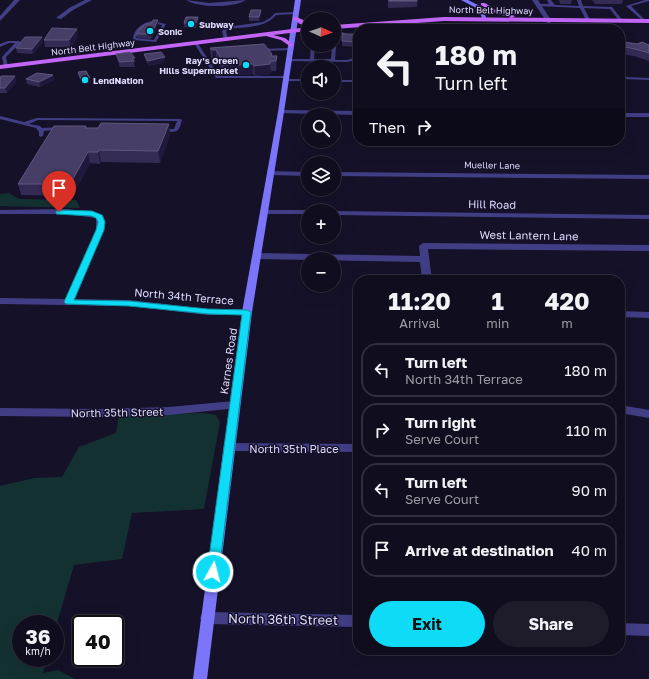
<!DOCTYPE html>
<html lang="en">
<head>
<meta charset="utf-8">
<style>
	:root { --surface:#100d1e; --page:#1e1b2b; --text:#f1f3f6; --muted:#9c9ca4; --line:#302d3c; --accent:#0edbf5 }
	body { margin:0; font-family:"Golos Text",sans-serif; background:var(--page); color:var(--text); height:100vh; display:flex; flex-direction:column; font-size:15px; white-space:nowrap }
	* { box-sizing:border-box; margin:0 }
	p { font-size:13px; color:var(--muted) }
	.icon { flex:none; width:22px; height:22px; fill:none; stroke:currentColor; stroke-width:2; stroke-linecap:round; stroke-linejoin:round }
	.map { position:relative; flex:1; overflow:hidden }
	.sheet { position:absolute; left:353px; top:275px; width:272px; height:380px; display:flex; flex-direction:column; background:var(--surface); border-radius:16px; box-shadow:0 4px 16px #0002,0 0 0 1px var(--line) }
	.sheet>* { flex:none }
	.top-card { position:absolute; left:353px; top:24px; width:272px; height:122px; border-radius:16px; box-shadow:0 4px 16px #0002,0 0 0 1px var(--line); background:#100d1e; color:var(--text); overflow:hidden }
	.needle { width:26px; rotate:92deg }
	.tools { position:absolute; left:301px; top:12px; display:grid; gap:8px }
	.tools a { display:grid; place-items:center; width:40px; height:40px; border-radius:50%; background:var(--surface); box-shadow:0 4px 16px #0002,0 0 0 1px var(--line); font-size:20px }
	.speed { position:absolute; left:12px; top:615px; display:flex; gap:8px; font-size:20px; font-weight:700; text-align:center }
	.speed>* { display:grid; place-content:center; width:52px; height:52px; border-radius:50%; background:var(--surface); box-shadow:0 4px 16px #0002,0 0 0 1px var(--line); line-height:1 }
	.speed small { font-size:10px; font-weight:400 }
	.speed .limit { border:2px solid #111; border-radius:6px; background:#fff; color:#111 }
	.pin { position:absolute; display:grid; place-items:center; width:34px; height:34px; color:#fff; margin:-41px -17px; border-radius:50% 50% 50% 0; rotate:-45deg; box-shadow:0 0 4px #0007 }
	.pin .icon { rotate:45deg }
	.me { position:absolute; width:44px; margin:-22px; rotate:7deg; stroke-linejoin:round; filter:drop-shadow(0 0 3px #0008) }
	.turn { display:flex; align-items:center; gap:14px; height:84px; padding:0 16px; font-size:18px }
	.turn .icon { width:52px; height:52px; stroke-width:2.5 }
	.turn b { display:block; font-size:28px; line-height:34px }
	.then { display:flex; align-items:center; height:38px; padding:0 16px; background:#0003; gap:8px; font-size:15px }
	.eta { display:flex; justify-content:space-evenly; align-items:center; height:68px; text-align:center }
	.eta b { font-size:24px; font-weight:700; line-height:28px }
	.button { display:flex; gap:8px; margin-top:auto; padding:8px 16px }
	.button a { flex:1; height:46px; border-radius:24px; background:var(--accent); color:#111; font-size:16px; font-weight:700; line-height:46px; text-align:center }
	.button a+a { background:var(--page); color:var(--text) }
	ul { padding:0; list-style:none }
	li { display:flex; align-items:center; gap:12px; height:54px; margin:0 8px 6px; padding:0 8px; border:2px solid var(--line); border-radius:16px }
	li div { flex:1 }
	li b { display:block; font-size:15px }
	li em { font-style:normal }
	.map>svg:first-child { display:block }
	.green { fill:#143131 }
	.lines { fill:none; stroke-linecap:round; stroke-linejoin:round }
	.lane { fill:#423e85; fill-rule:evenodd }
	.street { fill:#423e85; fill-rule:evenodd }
	.secondary { fill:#7a75f9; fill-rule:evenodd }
	.primary { fill:#c366f8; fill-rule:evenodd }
	.wall { fill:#342b55 }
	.shaded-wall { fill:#20193b }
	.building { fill:#463e67; stroke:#5e567e }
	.route { fill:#0edbf5; stroke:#098e9f }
	.poi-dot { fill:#0edbf5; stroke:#151128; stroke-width:1.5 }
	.labels { text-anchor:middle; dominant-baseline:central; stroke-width:3; stroke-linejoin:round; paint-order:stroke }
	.far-street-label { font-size:9px; fill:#dedafd; stroke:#151128 }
	.far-poi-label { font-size:9px; font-weight:bold; fill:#dedafd; stroke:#151128; text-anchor:start }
	.street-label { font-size:11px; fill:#dedafd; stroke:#151128 }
	.near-street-label { font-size:13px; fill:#dedafd; stroke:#151128 }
</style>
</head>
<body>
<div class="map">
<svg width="649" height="679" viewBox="0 0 649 679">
	<rect width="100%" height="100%" fill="#151128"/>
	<!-- green -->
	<g class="green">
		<polygon points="9,193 19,199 76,200 80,208 0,206 0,194"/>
		<polygon points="203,413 216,415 220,422 204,509 132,513 122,559 74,565 55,630 55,624 21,624 21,658 47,658 43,673 58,670 75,679 0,679 0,486 34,478 62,477 79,447 116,433 119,415"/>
	</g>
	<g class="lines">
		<!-- lane -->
		<g class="lane">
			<polygon points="547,0 551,0 555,5 579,6 577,0 581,0 583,6 612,7 623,21 620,22 610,9 584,8 590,20 588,21 586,20 580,8 538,6 536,5 538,4 549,4"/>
			<polygon points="645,0 649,0 649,1 631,6 646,21 644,22 626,6"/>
			<path d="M296 12 298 13 297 14 276 15C266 28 244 27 228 29L226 31 228 39 226 40 224 39 222 31 226 27 263 22 270 18 275 13Z"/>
			<polygon points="548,19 550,20 553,29 549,29 546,20"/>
			<polygon points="403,20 405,21 409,29 405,29 401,21"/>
			<path d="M152 21 166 24 156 42 133 40C133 29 142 23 152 21ZM152 23 162 25 154 40 136 38C139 30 143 25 152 23Z"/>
			<polygon points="334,29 355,37 358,44 357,60 347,62 288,61 286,60 288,59 310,59 311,45 315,45 314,59 331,59 332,45 334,45 334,36 335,36 337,37 335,60 347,60 354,58 354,44 352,38 334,31"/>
			<polygon points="8,41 19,41 21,42 6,57 8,67 6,68 4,67 2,57 15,43 9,43 0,47 0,44"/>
			<polygon points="195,42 197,42 219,76 285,76 287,77 285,78 216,78 194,43"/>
			<polygon points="290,48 291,48 291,50 260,51 258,50 260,49"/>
			<polygon points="620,74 625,77 649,78 649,80 624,79 620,77"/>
			<polygon points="283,79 308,79 308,81 285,81 283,80"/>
			<rect x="334" y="80" width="24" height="2"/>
			<path d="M0 116 24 122 37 118 180 119 182 120C181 123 180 128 178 130 176 133 161 132 158 130L160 129H174L177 121 38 120 29 124 40 126 42 128 61 127 63 128 61 129 44 131 43 136 41 137 39 136V132L36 128 0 119Z"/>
		</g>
		<!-- street -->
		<g class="street">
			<polygon points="14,0 20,0 0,21 0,16"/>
			<polygon points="85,0 92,0 73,10 61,19 56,18 69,8"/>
			<path d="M186 0 209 3 246 0C233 8 199 8 186 0Z"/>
			<polygon points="532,0 538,0 551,20 550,21 546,21"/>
			<polygon points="281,110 358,111 358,115 279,113 278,112"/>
			<rect x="620" y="113" width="29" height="4"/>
			<polygon points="268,171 308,172 308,176 271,175 267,173"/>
			<polygon points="334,172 649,175 649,179 334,176"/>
			<polygon points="66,209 91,212 103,215 105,222 104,230 75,299 129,300 208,309 247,309 252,312 247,315 208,315 129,306 0,304 0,298 66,299 96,230 96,218 66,214 0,214 0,210"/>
			<polygon points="262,210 308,210 311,211 308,211 308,214 265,214 261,212"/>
			<polygon points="332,211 334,211 649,215 649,219 334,215 334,211"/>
			<polygon points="423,243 649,245 649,251 428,249 432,280 422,280 420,262 256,259 252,256 256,253 420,256 419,246"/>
			<polygon points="620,311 649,312 649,318 620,317"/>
			<polygon points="234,401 238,402 239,405 238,408 169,415 99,417 0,416 0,408 99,409 169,407"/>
			<polygon points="620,405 649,410 649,418 620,413"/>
			<polygon points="229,443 358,444 358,452 229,451 225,450 223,447 225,444"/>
			<polygon points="207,612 358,615 358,627 207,624 202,622 200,618 202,614"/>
			<polygon points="620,623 649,624 649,636 620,635"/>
		</g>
		<!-- secondary -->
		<g class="secondary">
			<polygon points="295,0 301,0 284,112 252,312 207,679 193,679 242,312 278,112"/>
			<polygon points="461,0 468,0 482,7 487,20 483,20 478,9"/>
		</g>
		<!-- primary -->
		<g class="primary">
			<polygon points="481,3 485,3 496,10 515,16 512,18 492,12 481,5"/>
			<path d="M293 17C298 16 303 21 308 22V26L300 24 293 19Z"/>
			<polygon points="444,17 649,19 649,23 444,21 334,29 334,25"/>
			<polygon points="308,27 308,31 273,35 285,38 294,45 291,47 281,40 266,36 0,69 0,65"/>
		</g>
	</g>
	<!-- wall -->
	<g class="wall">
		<polygon points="388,0 417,0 417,7 388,8"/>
		<polygon points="555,0 572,0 571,4 560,4 559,0"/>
		<polygon points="592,0 623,0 622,4 595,4"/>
		<polygon points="261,10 261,14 259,21 249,21 249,17"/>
		<polygon points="158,20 158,25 151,39 137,38 137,34 142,28"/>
		<polygon points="199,22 196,28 184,27 184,23"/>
		<polygon points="342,34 356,34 355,47 342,46"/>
		<polygon points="78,36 71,47 45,47 44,40"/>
		<polygon points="620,40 625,42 649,45 649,61 634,56 620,54"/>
		<polygon points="43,42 33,54 17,53 16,48"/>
		<polygon points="210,48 272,56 277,56 277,66 276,71 271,71 270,74 255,76 253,74 240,75 238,73 225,75 216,60 213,60 211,58"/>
		<polygon points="130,52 136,63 134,63 135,67 120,67 117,59 116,54"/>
		<polygon points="144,54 165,57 165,62 149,66 145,59"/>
		<polygon points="78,72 90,83 82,84 79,77"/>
		<polygon points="53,75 54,80 40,87 27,84 26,79"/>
		<polygon points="15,76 16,82 7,93 0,93 0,78"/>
		<polygon points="169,124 170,135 160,163 101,162 100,164 90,163 73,196 21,195 18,184 86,126 87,128 98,128"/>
	</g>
	<!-- shaded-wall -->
	<g class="shaded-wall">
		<polygon points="261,10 261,14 259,21 259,17"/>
		<polygon points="198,17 199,22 196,28 196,23"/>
		<polygon points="158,20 158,25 151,39 151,34"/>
		<polygon points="77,29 78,36 71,47 69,40"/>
		<polygon points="42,37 43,42 33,54 32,49"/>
		<polygon points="212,50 216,50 216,60 213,60"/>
		<polygon points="277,56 277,66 276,71 276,61"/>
		<polygon points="165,57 165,62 149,66 148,61"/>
		<polygon points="132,58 135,58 136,63 134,63"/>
		<polygon points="270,61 271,71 270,74 255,76 254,66"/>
		<polygon points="238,63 238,73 225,75 225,65"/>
		<polygon points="253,64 253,74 240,75 239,65"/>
		<polygon points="53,75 54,80 40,87 39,82"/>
		<polygon points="15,76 16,82 7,93 5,88"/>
		<polygon points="90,78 90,83 82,84 81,79"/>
		<polygon points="169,124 170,135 160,163 158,151"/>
		<polygon points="99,150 101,162 100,164 98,152"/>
		<polygon points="88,152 90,163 73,196 70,184"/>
	</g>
	<!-- building -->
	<g class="building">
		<rect x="389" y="0" width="28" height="1"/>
		<polygon points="251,10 261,10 259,17 249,17"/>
		<polygon points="186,17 198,17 196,23 184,23"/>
		<polygon points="153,20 158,20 151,34 137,34 140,28 142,28 145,24 151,24"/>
		<polygon points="52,28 77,29 69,40 44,40"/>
		<polygon points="342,34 356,34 356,42 342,41"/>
		<polygon points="25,37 42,37 32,49 16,48"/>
		<polygon points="620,40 623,40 625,42 637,44 642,42 649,45 649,53 635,49 620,46"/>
		<polygon points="264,44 272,54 271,56 277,56 276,61 270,61 270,64 254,66 253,64 239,65 238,63 225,65 216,50 212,50 210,48"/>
		<polygon points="130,52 135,58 132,58 134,61 120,62 116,54"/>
		<polygon points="161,52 165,57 148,61 144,54"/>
		<polygon points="86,71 90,78 81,79 78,72"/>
		<polygon points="37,73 53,75 39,82 26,79"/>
		<polygon points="1,76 15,76 5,88 0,88 0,78"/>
		<polygon points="101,123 169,124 158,151 99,150 98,152 88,152 70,184 18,184 54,126 86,126 85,128 98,128"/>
	</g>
	<!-- route -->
	<polygon class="route" points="59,210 92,211 102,215 105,222 104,230 74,300 129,301 208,309 247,310 251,312 219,572 218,575 213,576 209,575 207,572 242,315 208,314 129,306 66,304 64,302 96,230 98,222 96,218 91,216 56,214 56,211"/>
	<!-- markers -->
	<g class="poi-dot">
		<circle cx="191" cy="24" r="4"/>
		<circle cx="150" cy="31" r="4"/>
		<circle cx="246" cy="65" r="4"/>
		<circle cx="85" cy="80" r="4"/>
	</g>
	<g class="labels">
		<!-- far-street labels -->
		<g class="far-street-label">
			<text transform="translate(491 10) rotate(1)">North Belt Highway</text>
			<text transform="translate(93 47) rotate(-7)">North Belt Highway</text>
			<text transform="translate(492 165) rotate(1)">Mueller Lane</text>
		</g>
		<!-- far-poi labels -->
		<g class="far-poi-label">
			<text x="199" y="24">Subway</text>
			<text x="158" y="31">Sonic</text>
			<text x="238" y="60" text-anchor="end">Ray's Green<tspan x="238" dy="10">Hills Supermarket</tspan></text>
			<text x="93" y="80">LendNation</text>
		</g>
		<!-- street labels -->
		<g class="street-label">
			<text transform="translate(492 204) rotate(1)">Hill Road</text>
			<text transform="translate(529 235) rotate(1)">West Lantern Lane</text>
			<text transform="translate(184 296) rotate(5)">North 34th Terrace</text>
			<text transform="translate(228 361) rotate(-82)">Karnes Road</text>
			<text transform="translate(117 412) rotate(-1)">North 35th Street</text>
			<text x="294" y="448">North 35th Place</text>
		</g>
		<!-- near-street labels -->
		<g class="near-street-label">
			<text transform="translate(283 619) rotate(1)">North 36th Street</text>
		</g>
	</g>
</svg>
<div class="tools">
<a><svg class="needle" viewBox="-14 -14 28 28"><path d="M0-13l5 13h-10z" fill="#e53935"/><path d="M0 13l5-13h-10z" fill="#9c9ca4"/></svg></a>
<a><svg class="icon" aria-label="sound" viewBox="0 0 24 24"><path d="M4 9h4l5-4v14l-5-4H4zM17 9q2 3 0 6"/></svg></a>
<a><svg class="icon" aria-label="search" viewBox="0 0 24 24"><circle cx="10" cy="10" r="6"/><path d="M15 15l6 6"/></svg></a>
<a><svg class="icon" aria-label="layers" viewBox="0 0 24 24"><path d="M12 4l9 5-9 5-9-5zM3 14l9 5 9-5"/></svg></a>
<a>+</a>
<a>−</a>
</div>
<div class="speed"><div>36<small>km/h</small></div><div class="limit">40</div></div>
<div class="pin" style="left:59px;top:212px;background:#d93025"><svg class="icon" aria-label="arrive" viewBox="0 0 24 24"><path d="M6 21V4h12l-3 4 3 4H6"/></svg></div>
<svg class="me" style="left:213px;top:572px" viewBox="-20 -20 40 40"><circle r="17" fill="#0edbf5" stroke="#fff" stroke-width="3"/><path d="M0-11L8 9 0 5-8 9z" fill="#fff"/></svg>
<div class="top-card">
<div class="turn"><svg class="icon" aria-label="left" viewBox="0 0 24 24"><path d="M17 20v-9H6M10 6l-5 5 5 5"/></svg><div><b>180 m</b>Turn left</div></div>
<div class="then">Then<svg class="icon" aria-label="right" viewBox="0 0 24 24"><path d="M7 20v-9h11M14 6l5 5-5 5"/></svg></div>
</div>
<section class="sheet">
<div class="eta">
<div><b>11:20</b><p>Arrival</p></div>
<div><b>1</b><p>min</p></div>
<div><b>420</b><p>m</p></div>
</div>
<ul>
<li><svg class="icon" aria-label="left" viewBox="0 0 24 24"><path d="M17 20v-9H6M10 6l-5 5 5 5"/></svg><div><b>Turn left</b><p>North 34th Terrace</p></div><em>180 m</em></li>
<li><svg class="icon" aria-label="right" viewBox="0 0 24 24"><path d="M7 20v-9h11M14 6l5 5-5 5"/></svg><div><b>Turn right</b><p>Serve Court</p></div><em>110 m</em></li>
<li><svg class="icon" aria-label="left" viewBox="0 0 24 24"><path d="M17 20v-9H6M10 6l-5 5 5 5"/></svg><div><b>Turn left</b><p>Serve Court</p></div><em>90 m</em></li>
<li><svg class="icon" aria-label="arrive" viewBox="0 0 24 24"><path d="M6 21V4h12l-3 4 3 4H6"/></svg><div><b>Arrive at destination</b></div><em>40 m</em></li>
</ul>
<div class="button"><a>Exit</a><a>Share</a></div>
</section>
</div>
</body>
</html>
